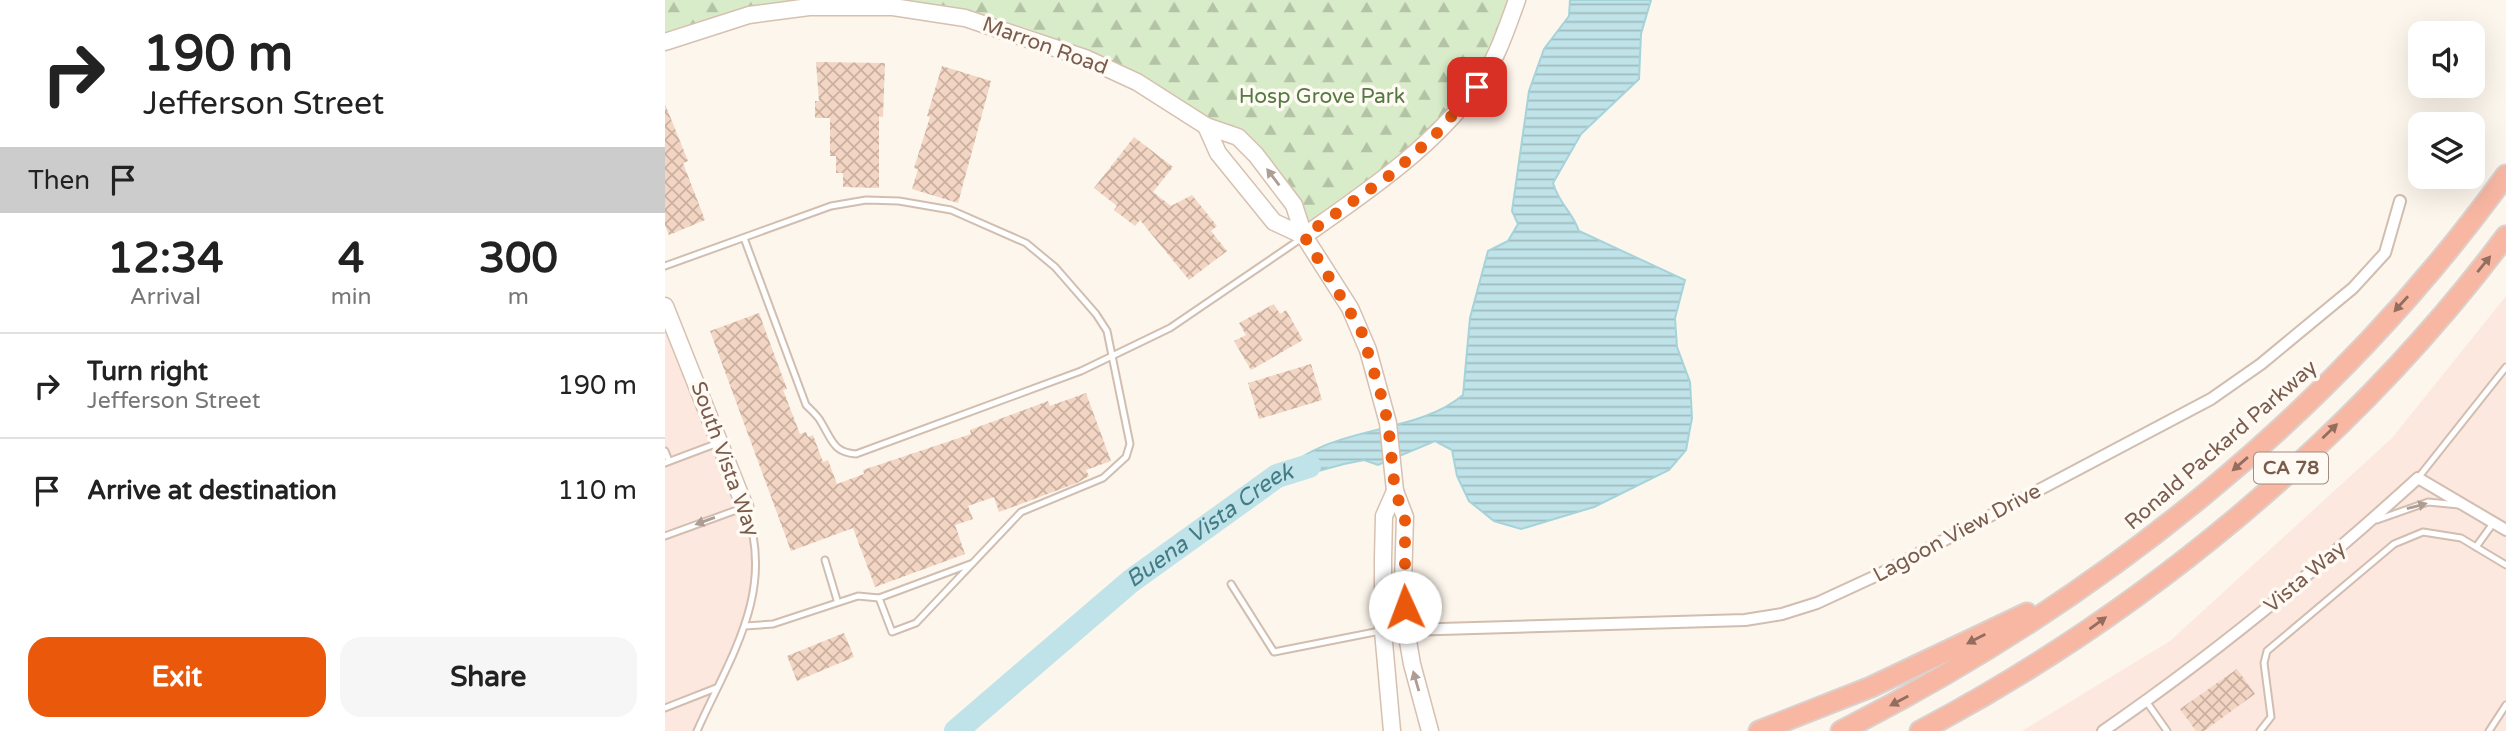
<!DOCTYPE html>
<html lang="en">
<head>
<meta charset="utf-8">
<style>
	:root { --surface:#fff; --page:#f6f6f6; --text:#222; --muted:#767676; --line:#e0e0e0; --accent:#ea580c }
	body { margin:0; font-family:"Varela Round",sans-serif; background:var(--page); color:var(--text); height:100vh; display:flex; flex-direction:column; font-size:26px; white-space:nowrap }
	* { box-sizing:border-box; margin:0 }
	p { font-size:23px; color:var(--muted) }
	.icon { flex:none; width:38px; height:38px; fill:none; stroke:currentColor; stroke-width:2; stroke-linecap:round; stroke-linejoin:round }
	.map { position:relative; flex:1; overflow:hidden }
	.side { display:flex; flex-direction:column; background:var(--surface); width:665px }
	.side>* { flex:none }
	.banner { background:#fff; color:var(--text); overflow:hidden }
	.fabs { position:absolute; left:1743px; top:21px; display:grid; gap:14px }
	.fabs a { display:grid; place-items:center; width:77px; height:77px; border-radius:14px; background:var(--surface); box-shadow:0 7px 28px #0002; font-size:35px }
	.pin { position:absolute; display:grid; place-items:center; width:60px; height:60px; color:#fff; margin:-30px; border-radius:14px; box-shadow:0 4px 10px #0006 }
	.me { position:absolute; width:77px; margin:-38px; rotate:358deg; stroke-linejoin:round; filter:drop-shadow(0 0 5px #0008) }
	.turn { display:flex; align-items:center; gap:24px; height:147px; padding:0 28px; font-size:32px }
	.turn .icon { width:91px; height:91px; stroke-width:2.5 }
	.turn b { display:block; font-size:49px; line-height:60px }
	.then { display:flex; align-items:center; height:66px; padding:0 28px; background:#0003; gap:14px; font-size:26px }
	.eta { display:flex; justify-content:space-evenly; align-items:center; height:119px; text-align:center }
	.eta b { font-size:42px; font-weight:800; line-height:49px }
	.action { display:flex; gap:14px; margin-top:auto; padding:14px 28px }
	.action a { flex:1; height:80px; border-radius:21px; background:var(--accent); color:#fff; font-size:28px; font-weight:800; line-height:80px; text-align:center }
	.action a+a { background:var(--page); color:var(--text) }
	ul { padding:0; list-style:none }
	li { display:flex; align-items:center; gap:21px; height:105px; padding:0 28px; border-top:2px solid var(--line) }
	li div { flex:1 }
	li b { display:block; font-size:26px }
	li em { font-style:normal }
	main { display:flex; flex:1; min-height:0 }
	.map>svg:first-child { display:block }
	.commercial { fill:#fde8e0 }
	.forest { fill:url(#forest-firs) }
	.water { fill:url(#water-rules); stroke:#a5d3da; stroke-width:2 }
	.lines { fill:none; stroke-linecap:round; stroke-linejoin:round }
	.river { stroke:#bfe3e8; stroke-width:24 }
	.building { fill:url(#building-cross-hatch) }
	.lane-casing { stroke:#d1beb0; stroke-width:9 }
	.street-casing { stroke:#d1beb0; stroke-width:14 }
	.secondary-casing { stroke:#d6c0b0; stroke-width:19 }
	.highway-casing { stroke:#dad1cd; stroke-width:23 }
	.lane { stroke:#fff; stroke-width:5 }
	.street { stroke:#fff; stroke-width:10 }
	.secondary { stroke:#fff; stroke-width:16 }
	.highway { stroke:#f7b7a3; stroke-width:19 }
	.oneway { fill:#af9d94 }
	.oneway2 { fill:#936e5e }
	.route { stroke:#ea580c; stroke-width:12; stroke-dasharray:0 21.6 }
	.labels { text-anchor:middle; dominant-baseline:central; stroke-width:7; stroke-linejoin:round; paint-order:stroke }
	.shield { fill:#fffaf3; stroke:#a28b7f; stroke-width:2 }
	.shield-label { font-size:19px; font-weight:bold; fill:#7a5c4d }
	.street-label { font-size:21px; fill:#7a5c4d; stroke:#fffaf3 }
	.park-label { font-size:21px; fill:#537a41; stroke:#fffaf3 }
	.water-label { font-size:23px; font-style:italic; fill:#437c86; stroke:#fffaf3 }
</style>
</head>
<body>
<main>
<section class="side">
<div class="banner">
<div class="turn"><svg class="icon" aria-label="right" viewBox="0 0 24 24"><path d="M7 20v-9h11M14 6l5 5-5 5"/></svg><div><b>190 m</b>Jefferson Street</div></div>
<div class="then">Then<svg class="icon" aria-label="arrive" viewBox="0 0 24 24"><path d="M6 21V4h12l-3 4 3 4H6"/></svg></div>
</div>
<div class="eta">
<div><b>12:34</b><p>Arrival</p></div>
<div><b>4</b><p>min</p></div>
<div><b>300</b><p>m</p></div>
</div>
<ul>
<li><svg class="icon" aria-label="right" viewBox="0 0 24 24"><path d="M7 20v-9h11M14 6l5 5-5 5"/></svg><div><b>Turn right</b><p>Jefferson Street</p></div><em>190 m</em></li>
<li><svg class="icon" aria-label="arrive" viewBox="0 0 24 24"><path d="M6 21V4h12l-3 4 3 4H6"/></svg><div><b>Arrive at destination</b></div><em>110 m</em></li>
</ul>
<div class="action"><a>Exit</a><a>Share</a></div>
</section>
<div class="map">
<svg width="1841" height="731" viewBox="0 0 1841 731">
	<defs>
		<pattern id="forest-firs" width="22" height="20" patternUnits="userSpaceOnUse" patternTransform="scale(1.75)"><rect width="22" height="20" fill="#d8ecc9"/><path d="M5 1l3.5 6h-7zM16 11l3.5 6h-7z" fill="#b4c2a5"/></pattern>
		<pattern id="water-rules" width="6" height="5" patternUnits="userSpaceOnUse" patternTransform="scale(1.75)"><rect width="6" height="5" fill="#bfe3e8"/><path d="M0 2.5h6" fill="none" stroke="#a0bbbe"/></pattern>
		<pattern id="building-cross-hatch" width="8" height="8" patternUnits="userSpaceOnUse" patternTransform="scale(1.75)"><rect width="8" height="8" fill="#f3d5c3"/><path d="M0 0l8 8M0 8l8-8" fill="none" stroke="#cab0a1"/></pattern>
	</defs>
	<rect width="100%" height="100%" fill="#fdf6ec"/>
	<!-- commercial -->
	<g class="commercial">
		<polygon points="1841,296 1841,731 1357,731 1505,641 1727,438"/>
		<polygon points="0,305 86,522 92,566 86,612 32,731 0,731"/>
	</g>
	<!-- forest -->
	<path class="forest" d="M0 0H844C837 18 832 38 823 55 780 130 710 178 641 226L568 139 477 77 360 28 259 4 194 1 0 39Z"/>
	<!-- water -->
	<path class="water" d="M905 0H986L976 34 974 79 916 134 888 183C895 206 906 209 914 231L1020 280 1010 318 1012 347 1025 382 1027 418 1021 450 1004 470 929 507 856 529 829 521 804 501 792 476 787 450 770 441 713 465 699 460 679 464 621 480 612 476C667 422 748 437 798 395L805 318 823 251 843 241 853 224 847 211 864 91 879 49 904 16Z"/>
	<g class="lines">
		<!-- river -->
		<path class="river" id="s1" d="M291 731 466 581 612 476 644 466"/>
	</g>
	<!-- building -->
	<g class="building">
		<polygon points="151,62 220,63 218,117 214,116 214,188 178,187 178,173 171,173 171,156 165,156 165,118 150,118 150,101 154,101"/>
		<polygon points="277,66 326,81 293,203 247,189 253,169 249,168 265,117 262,116"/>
		<polygon points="0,104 23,161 18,163 40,220 4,235 0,225"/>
		<polygon points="469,137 508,167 488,192 506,206 527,195 552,226 546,231 562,251 524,280 475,220 470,226 449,210 452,206 429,188"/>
		<polygon points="609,304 615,314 621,310 638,340 586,370 569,341 581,335 574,323"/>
		<polygon points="94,313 122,389 118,390 135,434 141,432 143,437 148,435 158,462 163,460 172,484 199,474 198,470 306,434 305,430 383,401 385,406 421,393 446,461 421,470 424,476 412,483 334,512 329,497 303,506 308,519 290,525 300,554 210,587 188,528 126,551 45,331"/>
		<polygon points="646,364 657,400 594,419 583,383"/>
		<polygon points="179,633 189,657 132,681 122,656"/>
		<polygon points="1572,669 1590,694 1539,731 1531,731 1515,709"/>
	</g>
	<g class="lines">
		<!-- lane casing -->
		<g class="lane-casing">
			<g id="lane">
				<path d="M79 238 141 405C146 410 153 416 156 422 167 440 168 452 191 454L416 371 505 328 637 238"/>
				<polyline points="0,266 166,206 201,200 234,201 286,210 361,243 390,267 431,314 442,331 465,444 461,457 438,478 356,512 251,623 227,632 214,598 308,563"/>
				<polyline points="0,451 4,461"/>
				<polyline points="0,463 53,443"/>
				<polyline points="1753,478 1841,367"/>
				<polyline points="1712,520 1763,502 1794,505"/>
				<path d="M0 536 80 507C112 590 65 657 32 731"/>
				<polyline points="1811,547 1829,522"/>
				<polyline points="160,560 172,600"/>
				<polyline points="566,584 609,652 715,631"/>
				<polyline points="80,626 108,624 193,596 214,598"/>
				<polyline points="1481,701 1502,731"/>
				<polyline points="0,708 51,688"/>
				<polyline points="1595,731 1606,717 1599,663 1602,651 1729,544 1758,532 1796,538 1841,565"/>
				<polyline points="1824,731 1841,705"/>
			</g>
		</g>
		<!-- street casing -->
		<g class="street-casing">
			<g id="street">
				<polyline points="741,630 1080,620 1117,614 1152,603 1217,573 1546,399 1596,364 1688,288 1720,253 1735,201"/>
				<path d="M1438 731C1550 654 1653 569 1753 478L1841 530"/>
			</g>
		</g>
		<!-- secondary casing -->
		<g class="secondary-casing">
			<g id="secondary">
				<polyline points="0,42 84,15 144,7 228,7 300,18 420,58 472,82 541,126 573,137 591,155 629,205 639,236 685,308 703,350 723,423 730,491 740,517 738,583 741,630 747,664 765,731"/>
				<polyline points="541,126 553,153 609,222 639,236"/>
				<path d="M639 236C701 192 765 150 811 88 831 62 841 30 852 0"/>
				<polyline points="0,306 80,507"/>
				<polyline points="727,731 718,631 718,559 719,516 730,491"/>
			</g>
		</g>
		<!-- highway casing -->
		<g class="highway-casing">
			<g id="highway">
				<polyline points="1094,731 1206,687 1362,613"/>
				<path d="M1176 731C1436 599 1669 413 1841 175"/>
				<path d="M1255 731C1477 614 1690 438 1841 236"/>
			</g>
		</g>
		<!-- lane -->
		<use href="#lane" class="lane"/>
		<!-- street -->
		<use href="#street" class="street"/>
		<!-- secondary -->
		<use href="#secondary" class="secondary"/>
		<!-- highway -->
		<use href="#highway" class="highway"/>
	</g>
	<!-- one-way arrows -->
	<defs><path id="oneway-solid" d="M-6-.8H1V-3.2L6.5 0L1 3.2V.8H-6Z" transform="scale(1.75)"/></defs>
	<g class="oneway">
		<use href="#oneway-solid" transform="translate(608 177) rotate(-127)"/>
		<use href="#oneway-solid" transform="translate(1752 506) rotate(-15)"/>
		<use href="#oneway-solid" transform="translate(40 521) rotate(160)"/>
		<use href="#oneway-solid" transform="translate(751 681) rotate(-106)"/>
	</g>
	<g class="oneway2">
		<use href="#oneway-solid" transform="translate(1819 264) rotate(-51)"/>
		<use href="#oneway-solid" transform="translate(1736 304) rotate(132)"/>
		<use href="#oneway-solid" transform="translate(1665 431) rotate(-44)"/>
		<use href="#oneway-solid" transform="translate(1575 464) rotate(139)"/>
		<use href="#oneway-solid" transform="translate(1433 623) rotate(-36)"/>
		<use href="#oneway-solid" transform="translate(1311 639) rotate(153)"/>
		<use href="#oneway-solid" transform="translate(1234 701) rotate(152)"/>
	</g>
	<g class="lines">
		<!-- route -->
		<polyline class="route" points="740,607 740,517 730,491 723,423 716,395 696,330 639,236 728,173 771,134 812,87"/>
	</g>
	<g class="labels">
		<!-- shield labels -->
		<rect class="shield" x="1589" y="452.5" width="74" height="31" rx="5"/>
		<g class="shield-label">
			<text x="1626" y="468">CA 78</text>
		</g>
		<!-- street labels -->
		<g class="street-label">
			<text transform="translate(380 46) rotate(20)">Marron Road</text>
			<text transform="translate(1556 445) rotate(-41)">Ronald Packard Parkway</text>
			<text transform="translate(60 459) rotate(70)">South Vista Way</text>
			<text transform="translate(1292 533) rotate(-28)">Lagoon View Drive</text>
			<text transform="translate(1640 577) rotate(-40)">Vista Way</text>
		</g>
		<!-- park labels -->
		<g class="park-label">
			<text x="657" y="96">Hosp Grove Park</text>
		</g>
		<!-- water labels -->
		<g class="water-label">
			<text stroke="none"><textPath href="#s1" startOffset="327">Buena Vista Creek</textPath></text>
		</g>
	</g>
</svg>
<div class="fabs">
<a><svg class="icon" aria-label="sound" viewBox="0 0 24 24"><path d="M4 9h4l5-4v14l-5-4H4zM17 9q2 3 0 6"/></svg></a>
<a><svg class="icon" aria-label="layers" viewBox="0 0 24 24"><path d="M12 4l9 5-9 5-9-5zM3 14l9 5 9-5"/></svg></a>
</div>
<div class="pin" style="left:812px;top:87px;background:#d93025"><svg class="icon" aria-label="arrive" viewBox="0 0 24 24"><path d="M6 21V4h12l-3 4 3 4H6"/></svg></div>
<svg class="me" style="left:740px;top:607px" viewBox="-20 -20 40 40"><circle r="19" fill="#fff"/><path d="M0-13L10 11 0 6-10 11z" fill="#ea580c"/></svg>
</div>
</main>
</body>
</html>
